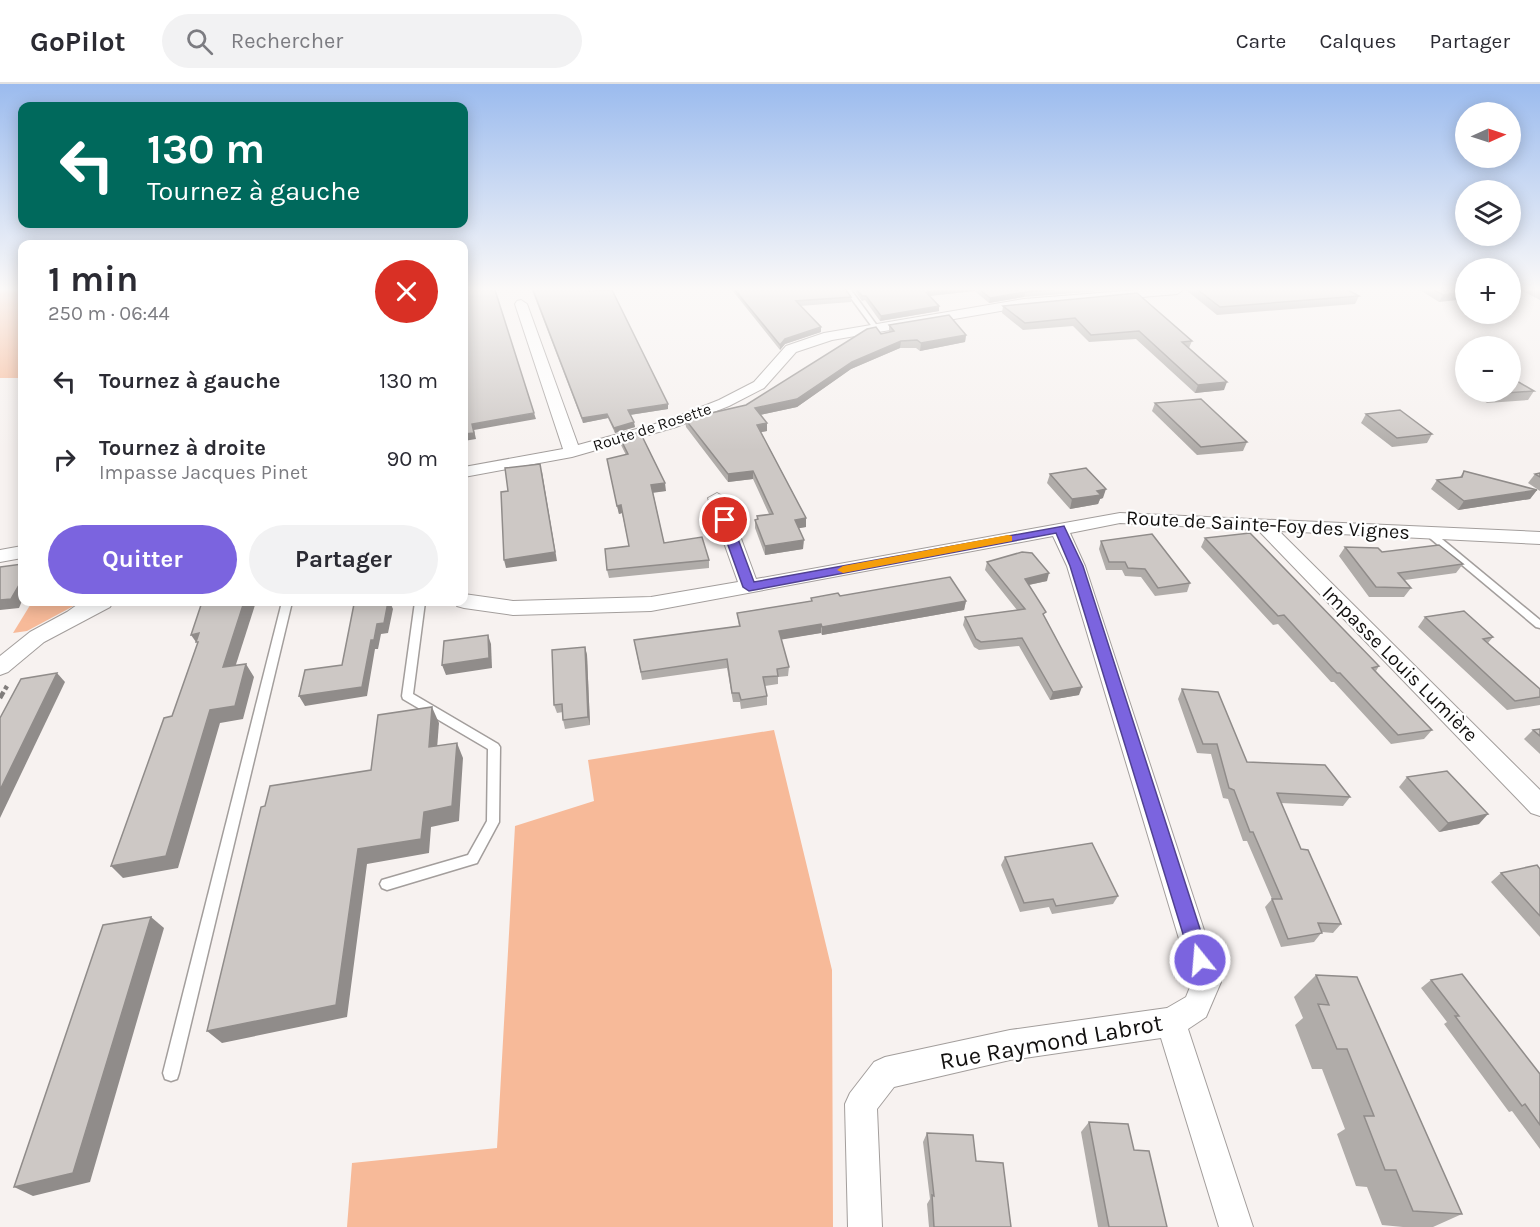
<!DOCTYPE html>
<html lang="fr">
<head>
<meta charset="utf-8">
<style>
	:root { --surface:#fff; --page:#f2f2f3; --text:#2b2b33; --muted:#7c7c81; --line:#e1e1e2; --accent:#7b64df }
	body { margin:0; font-family:Karla,sans-serif; background:var(--page); color:var(--text); height:100vh; display:flex; flex-direction:column; font-size:22px; white-space:nowrap }
	* { box-sizing:border-box; margin:0 }
	p { font-size:20px; color:var(--muted) }
	.icon { flex:none; width:33px; height:33px; fill:none; stroke:currentColor; stroke-width:2; stroke-linecap:round; stroke-linejoin:round }
	.map { position:relative; flex:1; overflow:hidden }
	.panel { position:absolute; left:18px; top:156px; width:450px; height:366px; display:flex; flex-direction:column; background:var(--surface); border-radius:12px; box-shadow:0 3px 15px #0003 }
	.panel>* { flex:none }
	.guide { position:absolute; left:18px; top:18px; width:450px; height:126px; border-radius:12px; box-shadow:0 3px 15px #0003; background:#00695c; color:#fff; overflow:hidden }
	.needle { width:39px; rotate:87deg }
	.fabs { position:absolute; left:1455px; top:18px; display:grid; gap:12px }
	.fabs a { display:grid; place-items:center; width:66px; height:66px; border-radius:50%; background:var(--surface); box-shadow:0 3px 15px #0003; font-size:30px }
	.pin { position:absolute; display:grid; place-items:center; width:51px; height:51px; color:#fff; margin:-26px; border:3px solid #fff; border-radius:50%; box-shadow:0 2px 6px #0007 }
	.me { position:absolute; width:66px; margin:-33px; rotate:343deg; stroke-linejoin:round; filter:drop-shadow(0 0 4px #0008) }
	.turn { display:flex; align-items:center; gap:21px; height:126px; padding:0 30px; font-size:27px }
	.turn .icon { width:78px; height:78px; stroke-width:2.5 }
	.turn b { display:block; font-size:42px; line-height:51px }
	.round { display:grid; place-items:center; flex:none; width:63px; height:63px; border-radius:32px; background:var(--page) }
	.summary { display:flex; align-items:center; justify-content:space-between; height:102px; padding:0 30px }
	h1 { font-size:36px; font-weight:700; line-height:45px }
	.action { display:flex; gap:12px; margin-top:auto; padding:12px 30px }
	.action a { flex:1; height:69px; border-radius:36px; background:var(--accent); color:#fff; font-size:24px; font-weight:700; line-height:69px; text-align:center }
	.action a+a { background:var(--page); color:var(--text) }
	ul { padding:0; list-style:none }
	li { display:flex; align-items:center; gap:18px; height:78px; padding:0 30px }
	li div { flex:1 }
	li b { display:block; font-size:22px }
	li em { font-style:normal }
	header { display:flex; align-items:center; gap:36px; box-sizing:border-box; height:84px; padding:0 30px; background:var(--surface); border-bottom:2px solid var(--line) }
	header strong { font-size:28px }
	nav { display:flex; gap:33px; margin-inline-start:auto; font-size:21px }
	.search { width:420px; height:54px; background:var(--page); display:flex; align-items:center; gap:15px; box-sizing:border-box; padding:0 21px; border-radius:33px; color:var(--muted); font-size:22px }
	.map>svg:first-child { display:block }
	.green { fill:#f7ba99 }
	.lines { fill:none; stroke-linecap:round; stroke-linejoin:round }
	.lane-casing { stroke:#a39e9c; stroke-width:3 }
	.street-casing { stroke:#a39e9c; stroke-width:2 }
	.path { stroke:#817d7c; stroke-width:4.5; stroke-dasharray:7 3; stroke-linecap:butt }
	.lane { fill:#fff; fill-rule:evenodd }
	.street { fill:#fff; fill-rule:evenodd }
	.wall { fill:#b0aca9 }
	.shaded-wall { fill:#908c8a }
	.building { fill:#cdc8c5; stroke:#908c8a; stroke-width:1.5 }
	.route { fill:#7b64df; stroke:#504191; stroke-width:1.5 }
	.slow { fill:#f59e0b }
	.labels { text-anchor:middle; dominant-baseline:central; stroke-width:4.5; stroke-linejoin:round; paint-order:stroke }
	.far-street-label { font-size:16px; fill:#12100f; stroke:#fff }
	.street-label { font-size:20px; fill:#12100f; stroke:#fff }
	.near-street-label { font-size:24px; fill:#12100f; stroke:#fff }
</style>
</head>
<body>
<header>
<strong>GoPilot</strong>
<div class="search"><svg class="icon" aria-label="search" viewBox="0 0 24 24"><circle cx="10" cy="10" r="6"/><path d="M15 15l6 6"/></svg>Rechercher</div>
<nav><a>Carte</a><a>Calques</a><a>Partager</a></nav>
</header>
<div class="map">
<svg width="1540" height="1143" viewBox="0 0 1540 1143">
	<rect width="100%" height="100%" fill="#f7f2f0"/>
	<!-- green -->
	<g class="green">
		<rect x="0" y="206" width="22" height="88"/>
		<polygon points="32,518 81,518 27,547 13,549"/>
		<polygon points="774,646 832,886 833,1143 347,1143 352,1079 497,1064 515,742 594,717 588,676"/>
	</g>
	<g class="lines">
		<!-- lane casing -->
		<g class="lane-casing">
			<g id="lane">
				<polygon points="845,206 851,206 878,243 877,244 873,244"/>
				<polygon points="1428,445 1431,446 1540,536 1540,544 1536,543 1425,450 1424,448"/>
				<polygon points="282,518 292,518 179,989 177,995 171,997 165,995 163,989"/>
				<polygon points="415,518 425,518 413,610 498,660 500,663 499,738 477,779 387,806 382,804 380,800 382,796 468,771 487,737 488,665 403,615 402,612"/>
			</g>
		</g>
		<!-- street casing -->
		<g class="street-casing">
			<g id="street">
				<polygon points="1137,206 1183,206 1177,210 1024,223 832,256 796,268 764,304 729,322 676,343 572,373 464,393 464,383 563,365 515,220 517,217 521,216 527,220 578,361 666,337 719,316 754,298 786,262 824,249 1024,215"/>
				<polygon points="717,409 726,414 756,495 1120,429 1540,448 1540,460 1279,447 1540,706 1540,732 1531,729 1258,446 1120,439 1070,449 1085,482 1221,898 1206,933 1188,945 1253,1143 1219,1143 1161,954 1010,976 894,1003 877,1025 882,1143 848,1143 845,1020 850,1009 874,978 885,973 1010,946 1167,924 1186,913 1192,898 1067,482 1053,452 651,527 513,531 464,524 457,522 454,518 464,518 464,510 513,517 651,513 738,498 708,414"/>
				<polygon points="22,462 22,474 0,478 0,466"/>
				<polygon points="81,518 113,518 110,523 44,558 8,588 0,591 0,572 30,548 67,528"/>
			</g>
		</g>
		<!-- path -->
		<polyline class="path" points="0,614 7,602"/>
		<!-- lane -->
		<use href="#lane" class="lane"/>
		<!-- street -->
		<use href="#street" class="street"/>
	</g>
	<!-- wall -->
	<g class="wall">
		<polygon points="532,206 588,206 668,325 630,331 635,343 615,349 608,334 583,339"/>
		<polygon points="732,206 846,206 851,213 851,218 800,222 821,248 785,260 780,266"/>
		<polygon points="854,206 1112,206 1024,213 989,219 975,207 930,212 939,222 939,227 880,237 865,216 862,217"/>
		<polygon points="1186,206 1348,206 1359,212 1355,220 1217,231"/>
		<polygon points="1420,206 1466,206 1439,218"/>
		<polygon points="1510,206 1540,206 1540,216 1523,207"/>
		<polygon points="1137,209 1192,257 1189,264 1224,306 1195,309 1136,255 1089,258 1073,242 1023,246 1002,229 1003,222"/>
		<polygon points="889,241 966,251 965,258 920,267 916,264 900,264 851,285 797,323 760,331 767,347 761,348 806,434 806,443 798,444 803,465 765,471 755,444 755,436 757,435 757,432 769,430 753,395 728,398 686,343 685,335 746,321 881,250 889,248"/>
		<polygon points="1466,293 1466,303 1461,300"/>
		<polygon points="1534,307 1528,316 1487,319 1472,308"/>
		<polygon points="1155,319 1247,358 1243,367 1197,371 1152,327"/>
		<polygon points="1366,330 1432,350 1427,359 1392,363 1361,339"/>
		<polygon points="620,354 666,407 653,408 664,459 709,476 709,484 609,494 607,486 629,462 622,429 619,430 607,375 626,371 621,361"/>
		<polygon points="1464,387 1537,406 1530,415 1458,426 1431,405 1437,396 1460,393"/>
		<polygon points="1540,389 1540,407 1528,399 1535,390"/>
		<polygon points="1050,390 1103,414 1100,415 1098,420 1070,425 1047,399"/>
		<polygon points="1205,454 1379,582 1376,587 1432,646 1424,655 1391,660 1334,598 1331,598 1278,540 1273,541 1201,463"/>
		<polygon points="1101,457 1190,499 1187,508 1155,512 1141,493 1125,492 1122,486 1106,486 1099,465"/>
		<polygon points="1345,463 1382,468 1463,480 1456,489 1405,496 1411,504 1404,513 1369,513 1339,472"/>
		<polygon points="987,478 1047,497 1029,501 1044,533 1079,611 1050,616 1019,562 979,566 974,563 963,541 965,533 1017,526 985,486"/>
		<polygon points="840,512 966,517 964,526 822,551 821,549 781,555 789,583 788,592 778,593 778,600 765,602 767,612 767,621 741,625 740,618 733,618 727,584 642,596 634,556 739,542 737,529 811,517 811,514"/>
		<polygon points="1425,533 1493,553 1488,559 1540,605 1540,621 1507,626 1418,543"/>
		<polygon points="585,563 587,571 590,641 565,645 563,636 563,628 557,629 554,621"/>
		<polygon points="1182,605 1247,678 1350,713 1343,722 1281,719 1301,765 1341,840 1333,849 1322,848 1314,858 1281,863 1265,823 1272,815 1247,757 1243,757 1228,715 1223,714 1211,670 1197,669 1178,615"/>
		<polygon points="1540,645 1540,670 1524,655 1533,646"/>
		<polygon points="1407,693 1479,740 1439,748 1399,703"/>
		<polygon points="1005,773 1118,812 1113,820 1052,830 1049,823 1020,828 1001,781"/>
		<polygon points="1540,785 1540,853 1491,798 1501,789"/>
		<polygon points="1316,891 1462,1130 1433,1143 1403,1143 1382,1141 1367,1103 1356,1102 1337,1050 1345,1045 1322,985 1312,985 1295,941 1303,934 1294,913"/>
		<polygon points="1431,896 1540,990 1540,1065 1512,1027 1509,1028 1444,940 1447,938 1421,904"/>
		<polygon points="1089,1038 1134,1066 1167,1143 1098,1143 1081,1048"/>
		<polygon points="927,1049 976,1077 1011,1143 929,1143 927,1120 930,1115 923,1058"/>
	</g>
	<!-- shaded-wall -->
	<g class="shaded-wall">
		<polygon points="944,206 975,206 975,207 926,212 926,208"/>
		<polygon points="1510,206 1524,206 1523,207 1510,209"/>
		<polygon points="1025,208 1024,213 989,219 990,214"/>
		<polygon points="1466,208 1466,215 1439,218 1443,211"/>
		<polygon points="939,222 939,227 880,237 881,232"/>
		<polygon points="821,243 821,248 785,260 780,266 780,261 785,255"/>
		<polygon points="966,251 965,258 920,267 921,259"/>
		<polygon points="901,257 900,264 851,285 797,323 755,332 755,324 852,278"/>
		<polygon points="1227,298 1224,306 1195,309 1198,301"/>
		<polygon points="668,320 668,325 629,331 628,326"/>
		<polygon points="534,329 536,335 474,346 476,355 464,357 464,350 472,340"/>
		<polygon points="607,330 608,334 583,339 582,334"/>
		<polygon points="634,338 635,343 615,349 614,344"/>
		<polygon points="767,339 767,347 757,349 757,341"/>
		<polygon points="753,387 753,395 728,398 728,390"/>
		<polygon points="542,388 557,477 506,484 504,476"/>
		<polygon points="665,399 666,407 652,409 651,401"/>
		<polygon points="1106,405 1103,414 1100,415 1098,420 1070,425 1072,415 1097,407"/>
		<polygon points="1537,406 1530,415 1458,426 1464,417"/>
		<polygon points="621,421 622,429 619,430 617,422"/>
		<polygon points="806,434 806,443 795,445 795,436"/>
		<polygon points="804,456 803,465 765,471 765,462"/>
		<polygon points="1049,489 1047,497 1023,502 1025,495"/>
		<polygon points="22,496 22,517 19,524 0,526 0,516"/>
		<polygon points="966,517 964,526 822,551 822,543"/>
		<polygon points="244,518 256,518 231,596 223,583"/>
		<polygon points="388,518 390,518 393,525 388,549 381,550 378,565 375,565 367,612 305,622 299,612 362,603 371,556 377,540"/>
		<polygon points="821,540 821,549 779,556 779,547"/>
		<polygon points="199,549 198,558 196,558 191,551"/>
		<polygon points="488,551 491,560 492,584 446,591 442,581"/>
		<polygon points="585,563 587,571 590,641 588,633"/>
		<polygon points="246,580 254,593 243,635 220,639 178,784 123,794 111,782 210,626"/>
		<polygon points="57,589 65,598 0,734 0,706"/>
		<polygon points="1082,603 1079,611 1050,616 1053,608"/>
		<polygon points="432,623 439,639 436,678 429,663"/>
		<polygon points="457,659 463,674 459,737 431,743 429,769 367,780 347,933 222,959 207,947 358,765 424,728"/>
		<polygon points="1488,730 1479,740 1439,748 1448,739"/>
		<polygon points="151,833 164,844 90,1098 33,1112 14,1103"/>
	</g>
	<!-- building -->
	<g class="building">
		<polygon points="464,206 495,206 534,329 472,340 474,349 464,350"/>
		<polygon points="533,206 588,206 589,207 612,206 668,320 628,326 634,338 614,344 607,330 582,334"/>
		<polygon points="735,206 846,206 851,213 796,217 821,243 785,255 780,261"/>
		<polygon points="857,206 944,206 926,208 939,222 881,232 866,212 862,212"/>
		<polygon points="980,206 1055,206 1025,208 990,214"/>
		<polygon points="1198,206 1348,206 1359,212 1220,223"/>
		<polygon points="1434,206 1466,206 1466,208 1443,211"/>
		<polygon points="1137,209 1192,257 1182,258 1227,298 1198,301 1139,247 1091,251 1075,234 1025,239 1003,222"/>
		<polygon points="949,231 966,251 921,259 917,256 901,257 852,278 797,315 755,324 767,339 757,341 806,434 795,436 804,456 765,462 755,436 758,435 757,432 773,430 753,387 728,390 685,335 746,321 867,245 876,243 881,250 894,247 889,241"/>
		<polygon points="1510,293 1534,307 1493,310 1490,308 1510,308"/>
		<polygon points="1201,315 1247,358 1201,363 1155,319"/>
		<polygon points="1400,326 1432,350 1397,354 1366,330"/>
		<polygon points="640,348 665,399 651,401 664,459 702,453 709,476 607,486 605,465 629,462 621,421 617,422 607,375 628,370 620,354"/>
		<polygon points="540,380 555,468 504,476 501,408 508,407 505,384"/>
		<polygon points="1086,384 1106,405 1097,407 1101,411 1072,415 1050,390"/>
		<polygon points="1464,387 1537,406 1464,417 1437,396 1462,393"/>
		<polygon points="1540,389 1540,393 1535,390"/>
		<polygon points="1250,449 1379,582 1372,584 1432,646 1398,651 1340,589 1337,589 1284,531 1278,532 1205,454"/>
		<polygon points="1152,450 1190,499 1158,504 1145,485 1128,484 1125,478 1109,478 1101,457"/>
		<polygon points="1439,461 1463,480 1398,489 1411,504 1376,503 1345,463 1378,464 1382,468"/>
		<polygon points="1022,468 1032,469 1049,489 1025,495 1046,528 1043,530 1082,603 1053,608 1022,554 981,558 976,555 965,533 1025,525 987,478"/>
		<polygon points="22,480 22,496 11,515 0,516 0,483"/>
		<polygon points="950,493 966,517 822,543 821,540 779,547 789,583 777,585 778,592 763,593 767,612 741,616 739,609 732,609 727,575 641,588 634,556 740,542 737,529 812,517 811,514 838,509 840,512"/>
		<polygon points="202,518 244,518 223,583 246,580 235,622 210,626 166,772 111,782 164,634 172,632 198,558 196,558 199,549 191,551"/>
		<polygon points="373,518 388,518 384,539 377,540 374,556 371,556 362,603 299,612 305,586 342,581 354,520"/>
		<polygon points="1464,527 1493,553 1483,555 1540,605 1540,613 1515,617 1425,533"/>
		<polygon points="488,551 489,574 442,581 444,557"/>
		<polygon points="585,563 588,633 563,636 562,620 554,621 552,566"/>
		<polygon points="57,589 0,706 0,634 21,595"/>
		<polygon points="1182,605 1218,608 1247,678 1325,681 1350,713 1277,709 1301,765 1308,766 1341,840 1318,839 1322,849 1288,855 1272,815 1282,815 1253,748 1250,748 1234,706 1229,704 1217,660 1203,660"/>
		<polygon points="432,623 429,663 457,659 452,722 424,728 421,755 358,765 336,921 207,947 261,723 265,722 270,702 371,686 378,631"/>
		<polygon points="1540,645 1540,652 1533,646"/>
		<polygon points="1447,687 1488,730 1448,739 1407,693"/>
		<polygon points="1092,759 1118,812 1056,822 1053,815 1024,819 1005,773"/>
		<polygon points="1537,781 1540,785 1540,832 1501,789"/>
		<polygon points="151,833 73,1089 14,1103 103,841"/>
		<polygon points="1462,890 1540,990 1540,1041 1525,1020 1522,1022 1455,932 1459,932 1431,896"/>
		<polygon points="1316,891 1357,893 1462,1130 1413,1127 1396,1086 1385,1086 1364,1032 1374,1032 1347,965 1337,965 1318,920 1329,921"/>
		<polygon points="1089,1038 1128,1040 1134,1066 1149,1067 1167,1143 1109,1143"/>
		<polygon points="927,1049 973,1051 976,1077 1003,1079 1011,1143 934,1143 932,1111 934,1112"/>
	</g>
	<!-- sky -->
	<linearGradient id="sky" x2="0" y2="1"><stop stop-color="#9bbbee"/><stop offset="0.56" stop-color="#fbf9f8"/><stop offset="1" stop-color="#fbf9f8" stop-opacity="0"/></linearGradient>
	<rect width="1540" height="366" fill="url(#sky)"/>
	<!-- route -->
	<polygon class="route" points="725,433 731,436 754,498 1064,442 1083,482 1210,876 1207,882 1200,885 1194,882 1191,876 1070,482 1056,449 749,507 743,503 719,436"/>
	<!-- slow -->
	<polygon class="slow" points="1008,451 1012,452 1012,457 843,489 837,486 843,482"/>
	<g class="labels">
		<!-- far-street labels -->
		<g class="far-street-label">
			<text transform="translate(652 343) rotate(-18)">Route de Rosette</text>
		</g>
		<!-- street labels -->
		<g class="street-label">
			<text transform="translate(1268 441) rotate(3)">Route de Sainte-Foy des Vignes</text>
			<text transform="translate(1400 580) rotate(45)">Impasse Louis Lumière</text>
		</g>
		<!-- near-street labels -->
		<g class="near-street-label">
			<text transform="translate(1051 958) rotate(-10)">Rue Raymond Labrot</text>
		</g>
	</g>
</svg>
<div class="fabs">
<a><svg class="needle" viewBox="-14 -14 28 28"><path d="M0-13l5 13h-10z" fill="#e53935"/><path d="M0 13l5-13h-10z" fill="#7c7c81"/></svg></a>
<a><svg class="icon" aria-label="layers" viewBox="0 0 24 24"><path d="M12 4l9 5-9 5-9-5zM3 14l9 5 9-5"/></svg></a>
<a>+</a>
<a>−</a>
</div>
<div class="pin" style="left:725px;top:436px;background:#d93025"><svg class="icon" aria-label="arrive" viewBox="0 0 24 24"><path d="M6 21V4h12l-3 4 3 4H6"/></svg></div>
<svg class="me" style="left:1200px;top:876px" viewBox="-20 -20 40 40"><circle r="17" fill="#7b64df" stroke="#fff" stroke-width="3"/><path d="M0-11L8 9 0 5-8 9z" fill="#fff"/></svg>
<div class="guide">
<div class="turn"><svg class="icon" aria-label="left" viewBox="0 0 24 24"><path d="M17 20v-9H6M10 6l-5 5 5 5"/></svg><div><b>130 m</b>Tournez à gauche</div></div>
</div>
<section class="panel">
<div class="summary"><div><h1>1 min</h1><p>250 m · 06:44</p></div><a class="round" style="background:#d93025;color:#fff"><svg class="icon" aria-label="close" viewBox="0 0 24 24"><path d="M6 6l12 12M18 6L6 18"/></svg></a></div>
<ul>
<li><svg class="icon" aria-label="left" viewBox="0 0 24 24"><path d="M17 20v-9H6M10 6l-5 5 5 5"/></svg><div><b>Tournez à gauche</b></div><em>130 m</em></li>
<li><svg class="icon" aria-label="right" viewBox="0 0 24 24"><path d="M7 20v-9h11M14 6l5 5-5 5"/></svg><div><b>Tournez à droite</b><p>Impasse Jacques Pinet</p></div><em>90 m</em></li>
</ul>
<div class="action"><a>Quitter</a><a>Partager</a></div>
</section>
</div>
</body>
</html>
